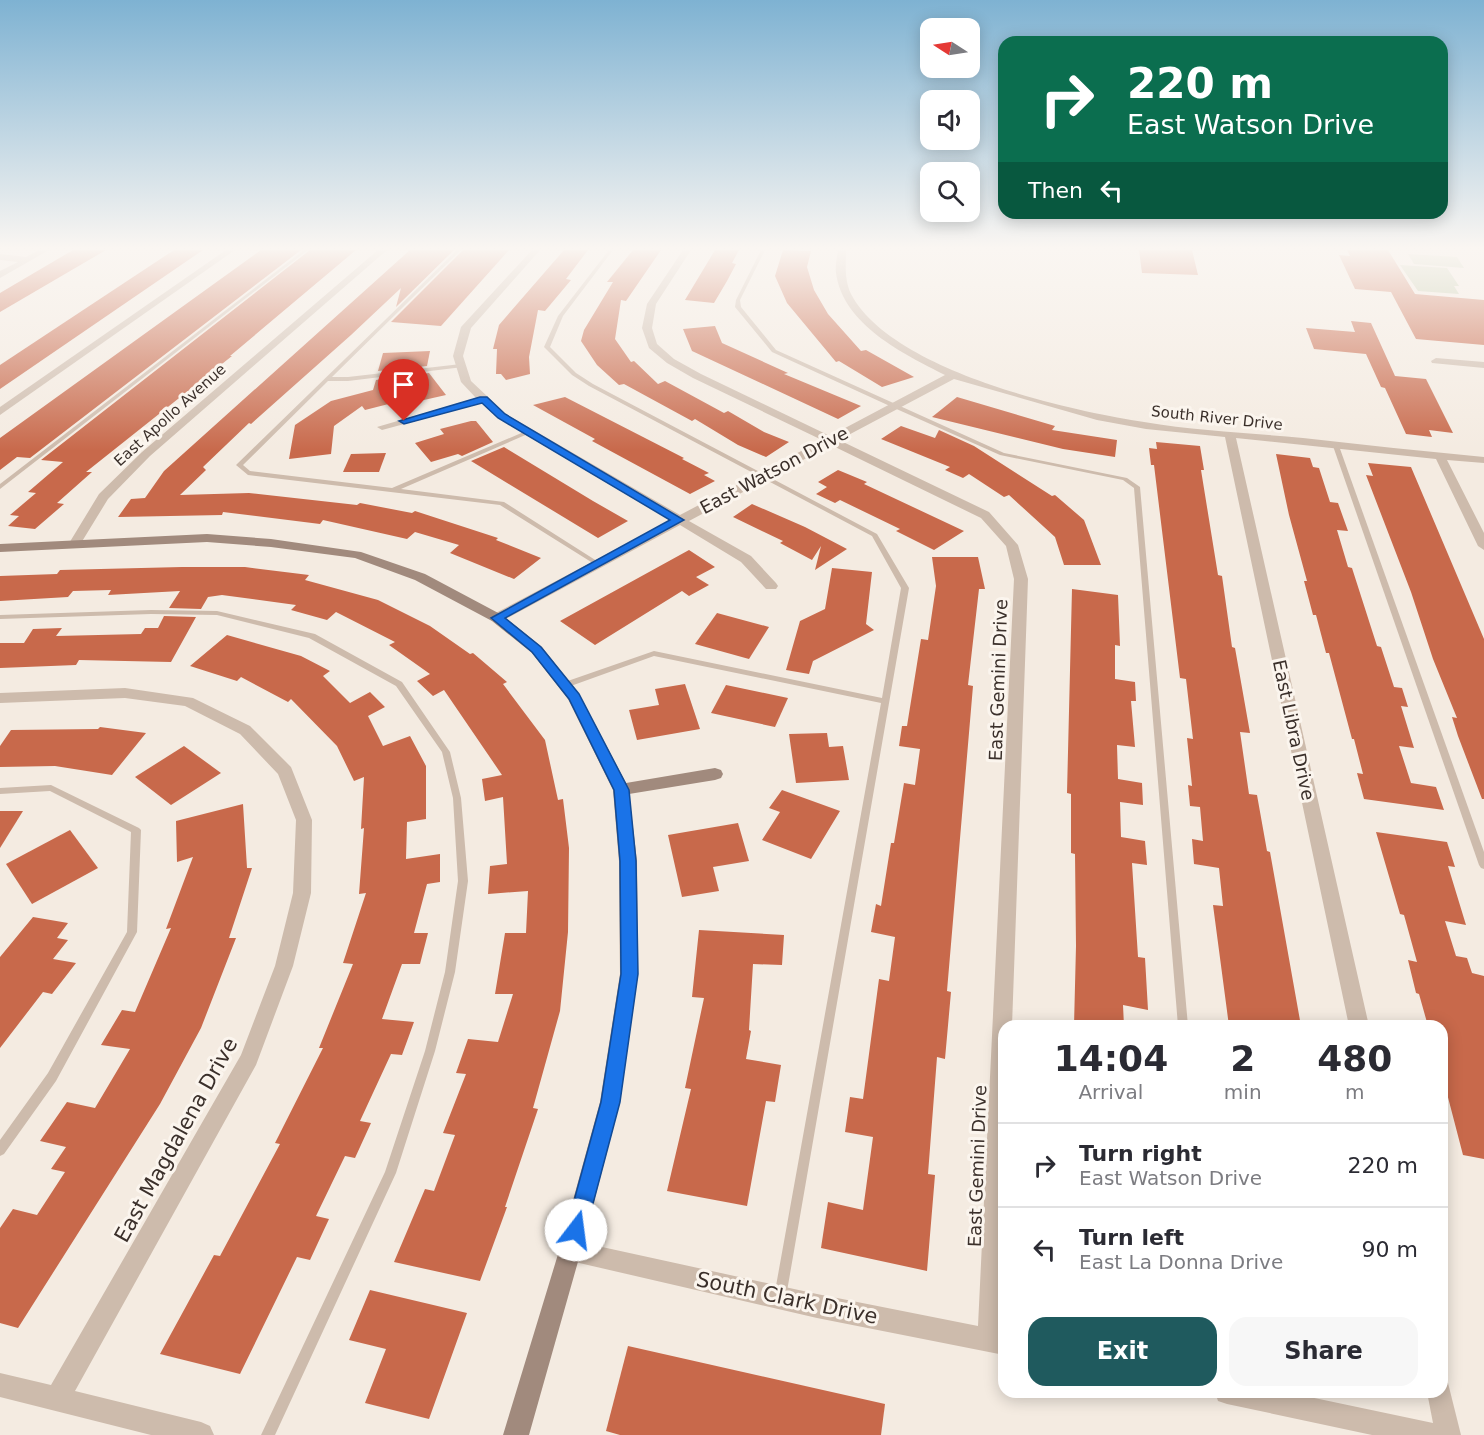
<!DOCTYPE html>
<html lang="en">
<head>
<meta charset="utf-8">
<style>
	:root { --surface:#fff; --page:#f7f7f7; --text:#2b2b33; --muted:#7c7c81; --line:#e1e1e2; --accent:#1f5a5e }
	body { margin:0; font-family:"DejaVu Sans",sans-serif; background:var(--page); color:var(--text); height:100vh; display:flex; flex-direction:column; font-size:22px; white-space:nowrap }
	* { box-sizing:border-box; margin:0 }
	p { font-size:20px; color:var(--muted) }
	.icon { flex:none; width:33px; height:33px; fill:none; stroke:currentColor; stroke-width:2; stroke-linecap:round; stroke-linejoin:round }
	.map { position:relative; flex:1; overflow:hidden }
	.side { position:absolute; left:998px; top:1020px; width:450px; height:378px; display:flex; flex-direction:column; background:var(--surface); border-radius:18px; box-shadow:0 3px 15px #0003 }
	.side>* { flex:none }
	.top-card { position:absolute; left:998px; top:36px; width:450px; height:183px; border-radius:18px; box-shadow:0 3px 15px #0003; background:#0b6e4f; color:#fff; overflow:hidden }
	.needle { width:39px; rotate:282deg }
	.controls { position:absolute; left:920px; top:18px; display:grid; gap:12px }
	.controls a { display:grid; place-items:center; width:60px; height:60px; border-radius:12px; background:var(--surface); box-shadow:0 3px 15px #0003; font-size:30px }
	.pin { position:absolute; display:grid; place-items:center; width:51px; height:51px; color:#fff; margin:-62px -26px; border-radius:50% 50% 50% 0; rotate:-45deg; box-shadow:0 0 6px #0007 }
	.pin .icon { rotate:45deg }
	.me { position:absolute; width:66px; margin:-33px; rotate:15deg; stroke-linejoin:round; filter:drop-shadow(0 0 4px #0008) }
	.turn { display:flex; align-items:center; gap:21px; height:126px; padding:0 30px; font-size:27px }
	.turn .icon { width:78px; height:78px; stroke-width:2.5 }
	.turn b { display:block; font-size:42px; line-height:51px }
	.then { display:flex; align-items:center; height:57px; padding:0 30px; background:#0003; gap:12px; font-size:22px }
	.eta { display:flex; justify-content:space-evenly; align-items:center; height:102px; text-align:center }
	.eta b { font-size:36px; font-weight:700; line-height:42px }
	.cta { display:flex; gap:12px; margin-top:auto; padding:12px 30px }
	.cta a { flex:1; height:69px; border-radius:18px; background:var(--accent); color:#fff; font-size:24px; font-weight:700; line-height:69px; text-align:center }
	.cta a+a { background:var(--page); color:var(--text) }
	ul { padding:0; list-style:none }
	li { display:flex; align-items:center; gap:18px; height:84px; padding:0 30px; border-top:2px solid var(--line) }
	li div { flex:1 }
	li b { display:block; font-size:22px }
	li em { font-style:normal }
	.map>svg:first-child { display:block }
	.green { fill:#b8c4a0 }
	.building { fill:#c8694b }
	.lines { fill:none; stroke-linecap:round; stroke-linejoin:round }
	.lane { fill:#cdbbac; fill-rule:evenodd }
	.street { fill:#cdbbac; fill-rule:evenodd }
	.secondary { fill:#a18a7d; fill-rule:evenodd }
	.route { fill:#1a73e8; stroke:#114b97; stroke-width:1.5 }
	.labels { text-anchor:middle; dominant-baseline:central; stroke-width:6; stroke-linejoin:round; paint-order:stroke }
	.far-street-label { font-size:15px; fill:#3b302b; stroke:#fbf5ee }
	.street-label { font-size:18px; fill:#3b302b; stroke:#fbf5ee }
	.near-street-label { font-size:21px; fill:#3b302b; stroke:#fbf5ee }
</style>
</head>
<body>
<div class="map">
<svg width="1484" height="1435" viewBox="0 0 1484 1435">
	<rect width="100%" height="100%" fill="#f4ebe1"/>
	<!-- green -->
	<g class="green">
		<polygon points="1408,254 1457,257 1464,268 1414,264"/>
		<polygon points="1400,265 1447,268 1459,286 1454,286 1459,294 1418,291"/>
	</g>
	<!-- building -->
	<g class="building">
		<polygon points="73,250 106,250 0,312 0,293"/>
		<polygon points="174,250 203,250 0,389 0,365"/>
		<polygon points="261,250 301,250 30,458 17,457 0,470 0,438"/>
		<polygon points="310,250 356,250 230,356 232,356 86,472 92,472 57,503 64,504 35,529 8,526 19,516 10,515 36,493 28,492 63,462 41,460"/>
		<polygon points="410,250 454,250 396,307 401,288 351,335 251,424 249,423 203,467 206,470 180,495 249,493 357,505 360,503 412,513 415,511 498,538 496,540 541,558 514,579 450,553 459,545 415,532 407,539 323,520 320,524 223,512 222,515 118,517 131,499 145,498 164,471"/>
		<polygon points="463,250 509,250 441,326 391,322"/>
		<polygon points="564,250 588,250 566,279 571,280 545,311 538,310 529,357 530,374 506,380 501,374 496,374 497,349 493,349 499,325"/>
		<polygon points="633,250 661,250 626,301 621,300 615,339 631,362 634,361 658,384 665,381 724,413 728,411 764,432 789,442 766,457 738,445 695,419 692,421 624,384 619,385 597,365 581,341 584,330 613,282 607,282"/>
		<polygon points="715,250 739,250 732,263 736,264 727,281 714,303 685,300"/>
		<polygon points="783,250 811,251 807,267 814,290 828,314 861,351 866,350 914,377 882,387 839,361 836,362 787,303 775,276"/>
		<polygon points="1139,250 1192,250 1198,275 1142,273"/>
		<polygon points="1347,250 1388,250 1415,294 1484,300 1484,345 1416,339 1391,292 1355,289 1339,255 1350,256"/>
		<polygon points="1351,321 1371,323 1395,376 1426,379 1453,433 1429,430 1432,437 1406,434 1385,388 1381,387 1366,354 1314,349 1306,328 1355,332"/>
		<polygon points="715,326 722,343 788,373 784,374 861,406 838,419 692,351 683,329"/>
		<polygon points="430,351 427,366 378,371 383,353"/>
		<polygon points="429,373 446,395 415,402 412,398 365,410 362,406 334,426 331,454 289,459 295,425 331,401 373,390 376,380"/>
		<polygon points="565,397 684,458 682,459 709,473 704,475 715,481 690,494 592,441 595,439 533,405"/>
		<polygon points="957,397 1055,426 1052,430 1117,440 1115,457 1063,449 932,417"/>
		<polygon points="471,421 476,421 493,442 462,456 458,454 431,462 415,443 444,434 440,429"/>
		<polygon points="901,426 935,438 939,430 974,446 1052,496 1055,495 1084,520 1101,565 1064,565 1055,537 1009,495 1004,497 969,474 963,478 945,470 950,467 881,439"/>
		<polygon points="1156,442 1200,446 1204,470 1201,470 1218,575 1222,576 1232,647 1235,648 1250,733 1240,732 1249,794 1257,795 1267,851 1270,852 1301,1026 1229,1026 1213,905 1223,906 1219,868 1194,864 1192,839 1203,841 1200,807 1190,806 1188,785 1192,786 1187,738 1193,739 1186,679 1180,678 1154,465 1151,465 1149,448 1157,449"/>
		<polygon points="504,447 593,501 628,521 598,538 471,461"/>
		<polygon points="386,453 379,472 343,472 351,454"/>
		<polygon points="1276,454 1310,458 1313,467 1319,468 1330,502 1338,503 1348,531 1337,530 1348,567 1352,568 1377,646 1381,647 1394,687 1402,688 1408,707 1401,706 1414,748 1399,746 1411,783 1436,787 1444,810 1364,799 1357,773 1363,774 1354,739 1352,739 1329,653 1326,653 1316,615 1313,615 1304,581 1307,581 1289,515"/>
		<polygon points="1368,463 1411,467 1484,639 1484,799 1482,799 1458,736 1452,717 1457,718 1433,659 1411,592 1366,475 1373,476"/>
		<polygon points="838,470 867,482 864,484 964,531 934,550 896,531 900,529 840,500 835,503 816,494 827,487 818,482"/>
		<polygon points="752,504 805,527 847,549 815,570 821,546 812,560 780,543 783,541 733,517"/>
		<polygon points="689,550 715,567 696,577 709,585 689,596 682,591 595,645 560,621"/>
		<polygon points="932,557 978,557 985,589 979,589 968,685 973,686 947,991 951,992 945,1059 937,1057 928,1174 935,1175 927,1271 821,1248 828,1202 863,1210 873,1137 845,1132 850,1097 863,1099 879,979 889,981 895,937 871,932 876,904 881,906 891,843 894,843 904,783 915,785 920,749 899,746 902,726 907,726 921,639 928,640 936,586"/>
		<polygon points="182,567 245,567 309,575 305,580 378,600 430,626 470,654 473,653 507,682 503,684 545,740 558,800 563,799 569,848 568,932 560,1011 533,1108 538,1109 505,1207 507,1207 480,1281 394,1262 425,1189 434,1191 455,1135 443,1133 466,1074 456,1073 468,1039 498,1042 513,994 495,994 505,933 526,933 528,891 488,894 490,866 507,864 503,797 485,801 482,779 502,775 444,690 433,696 417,681 430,674 389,645 395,642 336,612 327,620 291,610 296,605 222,595 208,597 201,609 169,608 180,591 108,595 111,590 73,591 68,597 0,601 0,576 57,574 60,570"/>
		<polygon points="832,568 872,572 866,624 874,630 813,661 809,674 786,670 800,621 825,609"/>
		<polygon points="1072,589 1118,595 1120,646 1115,645 1115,679 1135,682 1136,701 1131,701 1135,747 1117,745 1118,779 1142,783 1143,805 1120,802 1121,837 1145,841 1147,865 1132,863 1138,957 1145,958 1148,1010 1123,1005 1124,1026 1074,1026 1076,946 1075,854 1071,853 1071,794 1067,793"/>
		<polygon points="717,613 769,627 749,659 695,644"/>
		<polygon points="164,616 196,617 171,662 79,660 76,665 0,668 0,643 24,643 33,629 62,628 56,636 141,634 145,628 158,628"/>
		<polygon points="227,635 301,656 330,671 323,676 350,703 370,692 385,707 368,716 383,746 410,736 426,766 426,819 407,822 406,859 440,854 440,882 427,884 414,933 428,933 420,964 402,964 382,1019 414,1022 402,1055 391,1054 360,1121 371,1123 355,1158 345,1156 316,1216 329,1219 310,1260 297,1257 240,1374 160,1354 214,1255 220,1256 280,1144 275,1143 323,1048 319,1048 353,964 343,963 366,893 359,894 364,828 361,829 364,777 354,781 337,746 291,699 288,702 241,677 237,681 190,666"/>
		<polygon points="685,684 700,729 637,740 629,710 659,705 655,689"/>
		<polygon points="726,685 788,698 775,727 711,713"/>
		<polygon points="100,727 146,733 112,775 55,766 0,767 0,746 11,730 98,729"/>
		<polygon points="827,733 829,747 843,746 849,780 796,783 789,734"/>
		<polygon points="184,746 221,773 171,805 135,777"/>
		<polygon points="782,790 840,811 811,859 762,840 780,812 769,808"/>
		<polygon points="243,804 247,868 252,868 229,938 236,938 201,1028 160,1104 18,1328 0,1323 0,1228 13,1209 37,1215 65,1172 51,1169 66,1147 40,1141 67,1102 95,1108 130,1049 101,1045 122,1010 135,1012 171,928 166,929 193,857 177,862 176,821"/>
		<polygon points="0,811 23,811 0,848"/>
		<polygon points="738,823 749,861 713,867 719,891 682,897 668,835"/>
		<polygon points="70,830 98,868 32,904 6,864"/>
		<polygon points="1376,832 1447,842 1455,867 1448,866 1466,925 1445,921 1456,956 1467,958 1472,973 1484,976 1484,1159 1463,1155 1444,1082 1442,1081 1442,1026 1428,1026 1419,994 1416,993 1408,960 1417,962 1404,915 1400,914"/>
		<polygon points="33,917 68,923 57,938 68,940 53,959 76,963 52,994 43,992 0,1048 0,957"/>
		<polygon points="699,930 784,935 782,965 753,964 749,1030 751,1031 746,1059 781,1065 775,1102 766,1101 747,1206 667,1191 691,1089 685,1088 704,998 692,997"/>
		<polygon points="370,1290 467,1313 429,1419 365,1403 386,1349 349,1340"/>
		<polygon points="628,1346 885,1404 881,1435 620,1435 606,1431"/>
	</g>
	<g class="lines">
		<!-- lane -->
		<g class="lane">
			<polygon points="304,250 308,250 0,489 0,484"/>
			<polygon points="457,250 461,250 332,377 348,377 461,364 463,365 463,367 348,381 328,381 243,465 250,471 392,488 526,431 530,431 530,433 401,489 504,502 600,563 602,564 600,565 596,565 500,505 248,475 236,465"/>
			<polygon points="609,250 613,250 563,316 550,347 576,373 593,384 877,534 909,588 786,1297 785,1302 780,1303 775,1302 774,1297 881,703 654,656 568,687 565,688 561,685 562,683 654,651 882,698 901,588 872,536 589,386 572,375 544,347 558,316"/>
			<polygon points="761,250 765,250 740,300 741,307 776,350 1004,453 1127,478 1140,487 1188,1026 1178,1026 1134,488 1123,480 1000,455 892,407 772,352 735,307 736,300"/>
			<polygon points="1336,444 1339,446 1484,852 1484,869 1481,868 1479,865 1333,446"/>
			<polygon points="151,610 217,611 315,634 402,682 450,752 461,798 468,881 455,972 435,1051 396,1173 275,1435 261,1435 385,1172 425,1051 445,972 458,881 453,798 442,752 396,686 309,638 217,615 151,614 0,619 0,615"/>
			<polygon points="51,785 139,828 141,830 137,932 56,1081 4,1154 0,1156 0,1140 48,1073 127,932 131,832 50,791 0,794 0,788"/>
		</g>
		<!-- street -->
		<g class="street">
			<polygon points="39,250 49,250 0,278 0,271 18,262 0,260 0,254 26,257"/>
			<polygon points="226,250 235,250 0,415 0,407"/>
			<polygon points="378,250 387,250 150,456 108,499 78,548 70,548 68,545 99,494 142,452"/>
			<path d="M532 250H540L471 328 463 356 471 381 506 414 680 515 822 440 693 378 667 363 649 348 642 328 647 304 683 250H691L656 304 652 328 657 344 674 359 701 374 830 436 945 375C904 354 843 325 836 273 835 266 837 257 838 250H846C846 265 844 279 851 294 891 370 1065 410 1144 422 1197 431 1250 433 1303 438 1363 445 1424 451 1484 457V463L1447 460 1484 533V550L1478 546 1436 459 1236 438 1369 1026H1349L1225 437 1146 429 1097 420 954 379 839 440 989 512 1018 545 1028 579 1012 1026H1004L1001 1331H1004V1355L817 1318 562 1259 559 1251 562 1243 570 1240 817 1294 978 1326 1014 579 1006 546 981 518 831 445 689 521 751 556 776 583 778 586 776 589H766L741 562 680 525 502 621H492L490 618 492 615 671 520 498 418 482 403 382 430 377 427 476 398 461 382 453 356 461 327Z"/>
			<polygon points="1436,358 1484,362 1484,368 1432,363 1431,361"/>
			<polygon points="125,688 193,698 250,726 291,767 312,820 311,893 293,966 256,1065 75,1391 201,1422 210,1426 214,1435 151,1435 0,1397 0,1373 51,1385 241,1055 275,966 293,893 296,820 278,774 240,734 185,706 125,698 0,703 0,693"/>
			<polygon points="1442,1381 1448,1383 1461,1435 1372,1435 1227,1404 1218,1401 1215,1392 1286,1392 1433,1423 1427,1392 1442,1392"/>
		</g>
		<!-- secondary -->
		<polygon class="secondary" points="207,534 271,539 361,552 425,574 502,615 542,647 579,694 626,783 715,768 721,770 723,774 721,778 715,780 629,794 637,861 638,974 620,1102 581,1251 529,1435 503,1435 559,1251 600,1102 620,974 619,861 613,790 568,699 532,653 492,621 415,580 355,558 271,547 207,542 0,552 0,544"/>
	</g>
	<!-- sky -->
	<linearGradient id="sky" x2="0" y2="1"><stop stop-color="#7eb2d2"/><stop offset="0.55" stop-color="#faf6f2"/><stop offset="1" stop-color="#faf6f2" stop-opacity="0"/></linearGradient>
	<rect width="1484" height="451" fill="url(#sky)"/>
	<!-- route -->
	<polygon class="route" points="480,397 487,397 505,414 684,520 505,618 541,647 579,694 629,790 636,861 638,974 620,1102 586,1230 583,1237 576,1240 569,1237 566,1230 601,1102 621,974 620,861 614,790 569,699 532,652 491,618 670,520 498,418 482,403 404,424 399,421"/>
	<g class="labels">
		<!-- far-street labels -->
		<g class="far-street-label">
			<text transform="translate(170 415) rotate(-42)">East Apollo Avenue</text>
			<text transform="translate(1217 418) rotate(6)">South River Drive</text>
		</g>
		<!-- street labels -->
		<g class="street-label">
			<text transform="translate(774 470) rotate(-28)">East Watson Drive</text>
			<text transform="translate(998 680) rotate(-88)">East Gemini Drive</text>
			<text transform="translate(1294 730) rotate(78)">East Libra Drive</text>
			<text transform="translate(977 1166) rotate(-88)">East Gemini Drive</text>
		</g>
		<!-- near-street labels -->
		<g class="near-street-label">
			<text transform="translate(176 1140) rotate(-61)">East Magdalena Drive</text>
			<text transform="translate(787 1298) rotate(12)">South Clark Drive</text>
		</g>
	</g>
</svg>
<div class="controls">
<a><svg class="needle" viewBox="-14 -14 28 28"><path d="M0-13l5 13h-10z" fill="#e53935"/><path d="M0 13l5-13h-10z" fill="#7c7c81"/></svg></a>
<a><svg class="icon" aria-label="sound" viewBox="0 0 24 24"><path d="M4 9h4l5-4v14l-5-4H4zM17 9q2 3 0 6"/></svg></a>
<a><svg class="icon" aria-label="search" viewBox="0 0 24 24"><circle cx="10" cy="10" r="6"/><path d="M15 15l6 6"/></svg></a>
</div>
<div class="pin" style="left:404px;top:421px;background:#d93025"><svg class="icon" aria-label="arrive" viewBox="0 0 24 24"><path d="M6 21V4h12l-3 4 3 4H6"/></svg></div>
<svg class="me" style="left:576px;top:1230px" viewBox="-20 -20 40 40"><circle r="19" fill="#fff"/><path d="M0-13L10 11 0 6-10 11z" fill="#1a73e8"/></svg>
<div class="top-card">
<div class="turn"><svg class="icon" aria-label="right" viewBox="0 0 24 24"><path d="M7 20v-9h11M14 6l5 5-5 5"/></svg><div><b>220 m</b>East Watson Drive</div></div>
<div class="then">Then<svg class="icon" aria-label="left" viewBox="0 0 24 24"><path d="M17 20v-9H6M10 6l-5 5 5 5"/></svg></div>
</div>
<section class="side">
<div class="eta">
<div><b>14:04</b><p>Arrival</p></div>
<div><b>2</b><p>min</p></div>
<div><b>480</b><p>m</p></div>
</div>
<ul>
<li><svg class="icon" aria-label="right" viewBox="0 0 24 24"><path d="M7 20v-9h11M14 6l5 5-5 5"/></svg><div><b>Turn right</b><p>East Watson Drive</p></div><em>220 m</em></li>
<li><svg class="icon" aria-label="left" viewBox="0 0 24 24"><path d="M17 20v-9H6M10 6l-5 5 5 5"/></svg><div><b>Turn left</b><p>East La Donna Drive</p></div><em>90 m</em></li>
</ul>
<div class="cta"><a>Exit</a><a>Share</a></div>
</section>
</div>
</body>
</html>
